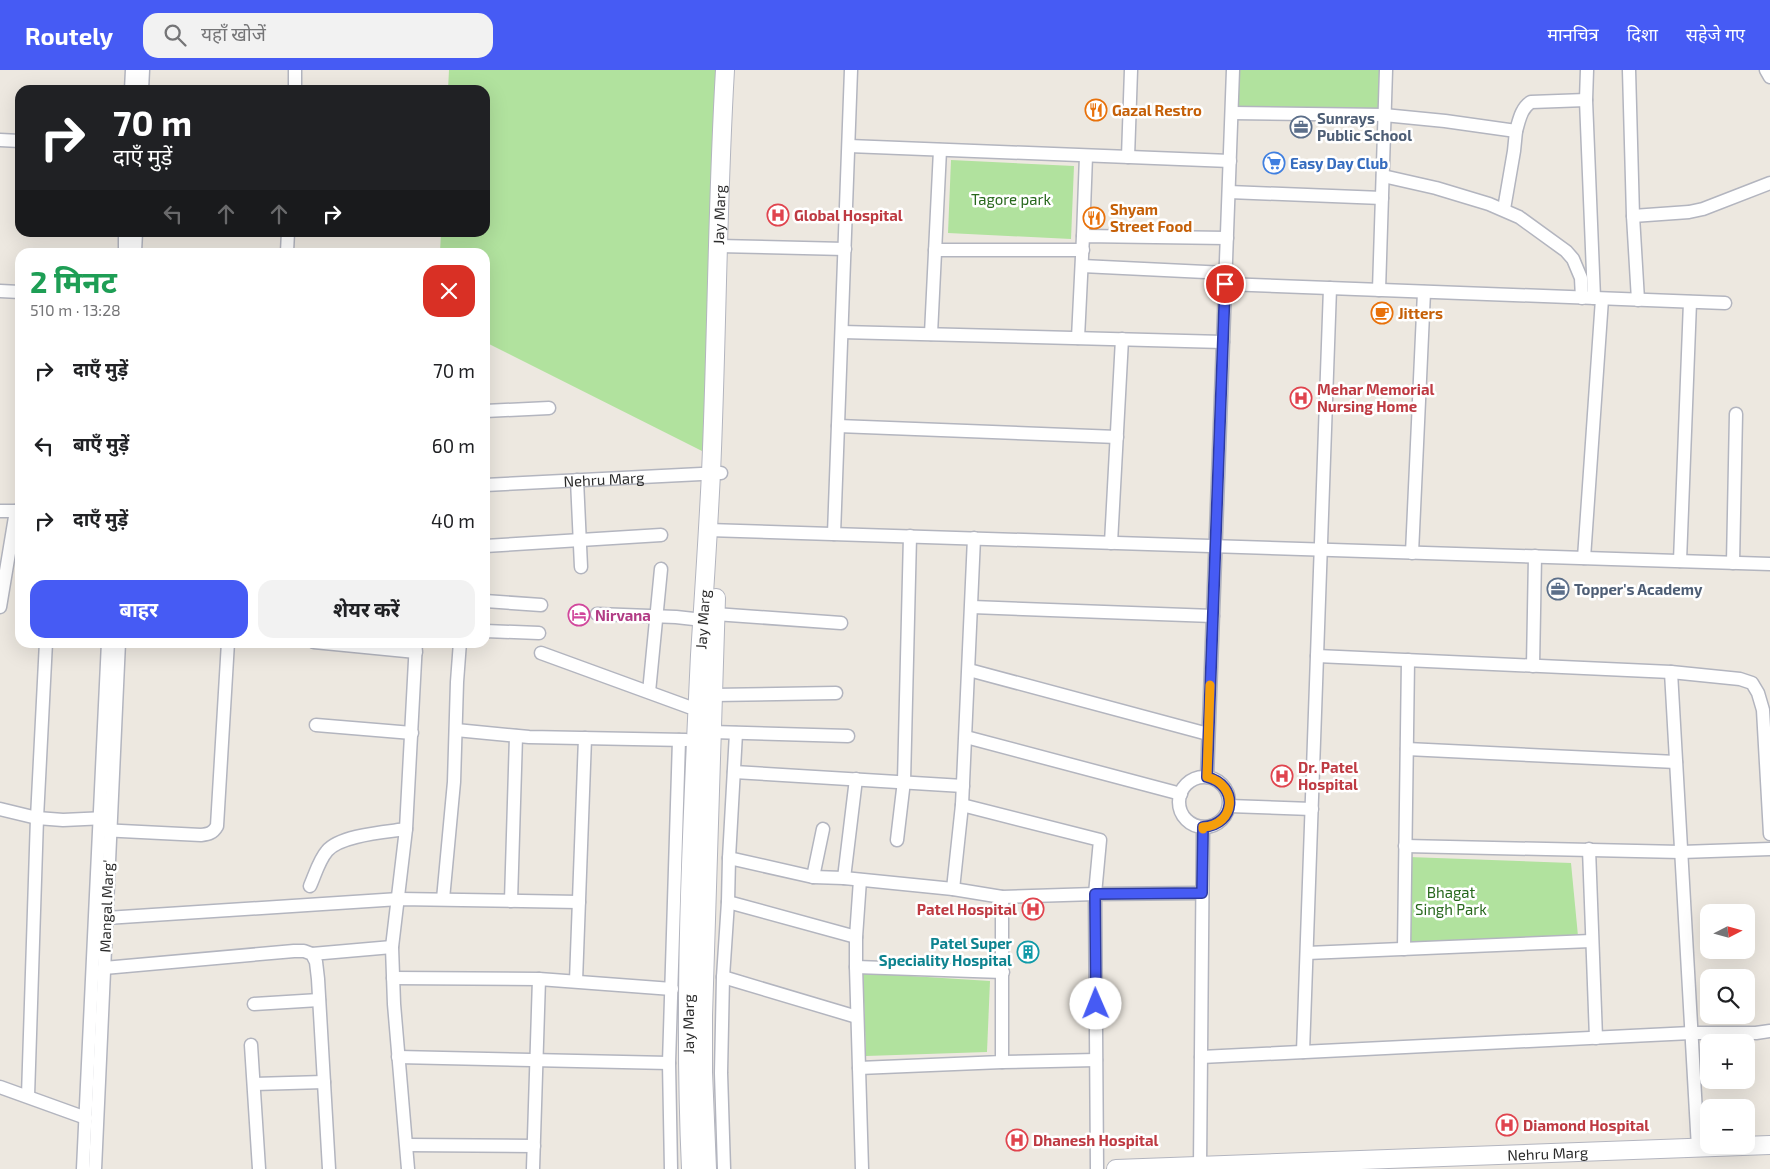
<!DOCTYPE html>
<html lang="hi">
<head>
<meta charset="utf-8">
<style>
	:root { --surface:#fff; --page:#f2f2f2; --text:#202124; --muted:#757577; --accent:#465bf4 }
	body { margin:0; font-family:"Exo 2","Noto Sans Devanagari",sans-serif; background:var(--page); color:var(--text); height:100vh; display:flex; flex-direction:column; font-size:19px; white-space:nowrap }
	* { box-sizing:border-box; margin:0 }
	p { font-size:16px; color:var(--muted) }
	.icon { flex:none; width:28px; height:28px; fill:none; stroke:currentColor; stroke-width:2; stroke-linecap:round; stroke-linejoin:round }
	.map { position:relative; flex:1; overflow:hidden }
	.panel { position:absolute; left:15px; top:178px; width:475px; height:400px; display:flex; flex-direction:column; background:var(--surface); border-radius:15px; box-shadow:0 5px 20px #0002 }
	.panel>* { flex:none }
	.hud { position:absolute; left:15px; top:15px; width:475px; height:152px; border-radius:15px; box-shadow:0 5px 20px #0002; background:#202124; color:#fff; overflow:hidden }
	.needle { width:32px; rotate:84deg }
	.buttons { position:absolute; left:1700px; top:834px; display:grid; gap:10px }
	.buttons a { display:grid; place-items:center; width:55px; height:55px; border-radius:10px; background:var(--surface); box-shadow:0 5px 20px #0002; font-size:25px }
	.pin { position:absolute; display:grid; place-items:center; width:42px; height:42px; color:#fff; margin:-21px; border:2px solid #fff; border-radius:50%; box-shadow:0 1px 5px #0007 }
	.me { position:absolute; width:55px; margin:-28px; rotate:359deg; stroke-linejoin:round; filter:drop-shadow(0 0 4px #0008) }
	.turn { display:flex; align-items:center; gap:18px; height:105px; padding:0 15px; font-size:22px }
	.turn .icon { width:65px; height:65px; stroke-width:2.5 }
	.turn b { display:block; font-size:35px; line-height:42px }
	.lanes { display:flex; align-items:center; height:48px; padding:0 15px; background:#0003; justify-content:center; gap:25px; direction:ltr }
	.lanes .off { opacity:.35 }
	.round { display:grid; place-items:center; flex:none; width:52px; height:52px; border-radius:15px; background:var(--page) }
	.headline { display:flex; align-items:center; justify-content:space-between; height:85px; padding:0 15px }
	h1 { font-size:30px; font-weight:700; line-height:38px; color:#1e9e55 }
	.button { display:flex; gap:10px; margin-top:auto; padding:10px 15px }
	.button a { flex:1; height:58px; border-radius:15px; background:var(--accent); color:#fff; font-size:20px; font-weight:700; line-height:58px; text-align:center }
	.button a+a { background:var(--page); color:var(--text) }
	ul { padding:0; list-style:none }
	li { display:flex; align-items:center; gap:15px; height:75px; padding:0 15px }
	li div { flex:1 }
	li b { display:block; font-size:19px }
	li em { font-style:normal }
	header { display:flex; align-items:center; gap:30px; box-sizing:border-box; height:70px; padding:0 25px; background:var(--accent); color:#fff }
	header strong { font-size:24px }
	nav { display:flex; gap:28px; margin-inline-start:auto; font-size:18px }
	.search { width:350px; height:45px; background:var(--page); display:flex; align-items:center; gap:12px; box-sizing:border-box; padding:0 18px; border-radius:15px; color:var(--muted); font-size:19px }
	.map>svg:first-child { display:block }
	.green { fill:#b1e29e }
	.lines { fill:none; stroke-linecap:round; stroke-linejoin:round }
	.street-casing { stroke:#b3b5bf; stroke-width:15 }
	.secondary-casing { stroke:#b3b5bf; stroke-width:20 }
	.street { stroke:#fff; stroke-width:12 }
	.secondary { stroke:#fff; stroke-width:18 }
	.route-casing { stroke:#2e3b9f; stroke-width:12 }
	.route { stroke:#465bf4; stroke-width:9 }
	.slow { stroke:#f59e0b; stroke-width:9 }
	.labels { text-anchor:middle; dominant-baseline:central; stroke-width:5; stroke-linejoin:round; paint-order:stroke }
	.food-label { font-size:15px; font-weight:bold; fill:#c56008; stroke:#fff; text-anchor:start }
	.service-label { font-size:15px; font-weight:bold; fill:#4e5e75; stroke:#fff; text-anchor:start }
	.shop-label { font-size:15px; font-weight:bold; fill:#366cbe; stroke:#fff; text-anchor:start }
	.park-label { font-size:15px; fill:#28681d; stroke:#fff }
	.street-label { font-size:15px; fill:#2c2c2c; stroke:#fff }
	.health-label { font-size:15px; font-weight:bold; fill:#be3a42; stroke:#fff; text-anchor:start }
	.hotel-label { font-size:15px; font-weight:bold; fill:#b23c85; stroke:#fff; text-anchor:start }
	.culture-label { font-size:15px; font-weight:bold; fill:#0d838f; stroke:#fff; text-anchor:end }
</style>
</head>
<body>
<header>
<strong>Routely</strong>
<div class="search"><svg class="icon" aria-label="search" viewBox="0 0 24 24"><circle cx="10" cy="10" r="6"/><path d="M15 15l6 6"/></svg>यहाँ खोजें</div>
<nav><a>मानचित्र</a><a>दिशा</a><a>सहेजे गए</a></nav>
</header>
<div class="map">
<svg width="1770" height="1099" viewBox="0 0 1770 1099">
	<rect width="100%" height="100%" fill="#ede8e0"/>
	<!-- green -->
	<g class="green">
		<polygon points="449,0 717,0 704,382 485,272 485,182 440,182 441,163 485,162 485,20 448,20"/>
		<polygon points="1237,0 1381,0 1379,41 1234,37"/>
		<polygon points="951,90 1074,96 1071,169 948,163"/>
		<polygon points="1409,787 1571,793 1578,866 1408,874"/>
		<polygon points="863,903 990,911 987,982 866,986"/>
	</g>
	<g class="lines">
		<!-- street casing -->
		<g class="street-casing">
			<g id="street">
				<polyline points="1587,0 1586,30 1594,228"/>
				<polyline points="1629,0 1633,146 1638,230"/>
				<polyline points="1766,0 1770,7"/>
				<polyline points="131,20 132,0"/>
				<polyline points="142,20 143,0"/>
				<polyline points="295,20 295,0"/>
				<polyline points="1232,43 1384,45 1445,51 1516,61 1514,81 1504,139"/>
				<path d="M1516 61C1519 51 1521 38 1531 32L1586 30"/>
				<polyline points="0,70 20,71"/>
				<polyline points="849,76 1230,91"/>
				<polyline points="1128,87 1131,0"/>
				<polyline points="1383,106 1436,118 1489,134 1519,147 1566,181 1573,189 1581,208 1582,228"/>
				<polyline points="1229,122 1382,128"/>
				<polyline points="1633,146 1689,142 1703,139 1770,113"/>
				<polyline points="1083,166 1086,86"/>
				<polyline points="718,176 845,179"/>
				<polyline points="935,180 1083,180"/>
				<polyline points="125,182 125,162"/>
				<polyline points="135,182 136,162"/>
				<polyline points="287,182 288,162"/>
				<polyline points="1082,196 1226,203"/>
				<polyline points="1225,214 1725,233"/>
				<polyline points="1379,220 1386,0"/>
				<polyline points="0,221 20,222"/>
				<polyline points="842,262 1223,272"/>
				<polyline points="931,264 940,80"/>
				<polyline points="1078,268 1083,166 1227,168"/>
				<polyline points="485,341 549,338"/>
				<polyline points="838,356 1117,367"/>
				<polyline points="577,410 581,497"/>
				<path id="s1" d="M485 415 721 403"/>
				<polyline points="0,441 20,441"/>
				<polyline points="708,460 1770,494"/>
				<polyline points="834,464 851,0"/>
				<polyline points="1111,473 1122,269"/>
				<polyline points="485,476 661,465"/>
				<polyline points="1412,483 1424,222"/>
				<polyline points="1584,488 1602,229"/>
				<polyline points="1680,491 1690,232"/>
				<polyline points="1733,493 1736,344"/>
				<polyline points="485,531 541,535"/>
				<polyline points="0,537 16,441"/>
				<polyline points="972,537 1213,546"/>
				<polyline points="597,544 676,547 703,550"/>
				<polyline points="715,544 841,553"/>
				<polyline points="485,561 539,563"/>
				<polyline points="314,572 416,582"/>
				<polyline points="541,583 689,637 699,638"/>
				<polyline points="1317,586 1671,602 1740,609 1752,613 1758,623 1763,640 1770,764"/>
				<polyline points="1533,596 1535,486"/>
				<polyline points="969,600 1208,664"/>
				<polyline points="1671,602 1698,1078"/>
				<polyline points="649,622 661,499"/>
				<polyline points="713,625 836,623"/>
				<polyline points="316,655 412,663"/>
				<polyline points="456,660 529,667 686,670"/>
				<polyline points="712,662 848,666"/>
				<polyline points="966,667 1181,724"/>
				<polyline points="1407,679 1676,692"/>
				<polyline points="734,702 963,716"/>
				<polyline points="1207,707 1233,0"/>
				<circle cx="1204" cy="732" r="25"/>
				<polyline points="962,735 1100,770 1095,824 1097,1099"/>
				<polyline points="1229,736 1312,739"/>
				<polyline points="0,739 37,748 63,750 106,748"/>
				<path d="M101 760 201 765C209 764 213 763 217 756L228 572"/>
				<polyline points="897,770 904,711 910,466"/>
				<polyline points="1405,776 1681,782 1770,779"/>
				<polyline points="1589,779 1596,968"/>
				<polyline points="729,788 813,807 844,808 953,819 1002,827 1095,824 1202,823"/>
				<polyline points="813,807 823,759"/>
				<polyline points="844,808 856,709"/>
				<polyline points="860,810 856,867 856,897 862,1099"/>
				<path d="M310 816C315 805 319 790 327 781 340 765 387 762 406 759"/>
				<polyline points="953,819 962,735 974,468"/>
				<polyline points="443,829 454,712 457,612 460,572"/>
				<polyline points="511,831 516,666"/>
				<polyline points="728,832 856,867"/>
				<polyline points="106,848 399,829 579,832"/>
				<polyline points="1404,879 1408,590"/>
				<polyline points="1307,883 1591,871"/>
				<polyline points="312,884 392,877"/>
				<polyline points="856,897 1003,902"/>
				<polyline points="104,898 294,881 304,881 312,884 316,892 318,909 329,1099"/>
				<polyline points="723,907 857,947"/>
				<polyline points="393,908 539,909 672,919"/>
				<polyline points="576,911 585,668"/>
				<polyline points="254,934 319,930"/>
				<polyline points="251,975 259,1099"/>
				<polyline points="1303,982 1330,218"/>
				<polyline points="398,987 669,993"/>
				<polyline points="1201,987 1691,963 1756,963 1770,961"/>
				<polyline points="1002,992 1096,990"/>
				<polyline points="859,998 1002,992 1002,827"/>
				<polyline points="254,1014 324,1012"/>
				<polyline points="0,1017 86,1048"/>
				<polyline points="28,1026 37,748 46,572"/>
				<polyline points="407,1075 534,1076"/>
				<polyline points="1200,1097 1203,757"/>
				<polyline points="83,1099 108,572"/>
				<polyline points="95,1099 119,572"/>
				<polyline points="408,1099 394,934 392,877 406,759 416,572"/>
				<polyline points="533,1099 539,909"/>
				<polyline points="671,1099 669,993 679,670"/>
				<polyline points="724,1099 721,1003 723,907 728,832 729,788 736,663"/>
			</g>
		</g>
		<!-- secondary casing -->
		<g class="secondary-casing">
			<g id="secondary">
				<path id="s2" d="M691 1099C683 928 692 756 700 585 704 525 708 464 711 403 717 269 717 134 725 0"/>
				<polyline points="707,1099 703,1002 703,946 716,528"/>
				<path id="s3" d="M1116 1099 1770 1075"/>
			</g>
		</g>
		<!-- street -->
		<use href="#street" class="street"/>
		<!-- secondary -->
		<use href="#secondary" class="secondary"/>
	</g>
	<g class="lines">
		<!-- route casing -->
		<g class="route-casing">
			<path id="route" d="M1096 934 1095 824 1202 823 1203 757C1236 755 1239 715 1207 707L1225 214"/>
		</g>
		<!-- route -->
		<use href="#route" class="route"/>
		<!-- slow -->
		<path class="slow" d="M1203 759V757C1236 755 1239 715 1207 707L1210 615"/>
	</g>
	<!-- icons -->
	<defs>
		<g id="restaurant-ring" transform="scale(1.125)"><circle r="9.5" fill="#fff" stroke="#e8710a" stroke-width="1.5"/><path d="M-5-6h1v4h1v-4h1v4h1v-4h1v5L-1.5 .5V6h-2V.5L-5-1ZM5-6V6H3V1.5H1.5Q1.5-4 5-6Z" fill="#e8710a"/></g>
		<g id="office-ring" transform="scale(1.125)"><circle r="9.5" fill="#fff" stroke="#5c6f8a" stroke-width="1.5"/><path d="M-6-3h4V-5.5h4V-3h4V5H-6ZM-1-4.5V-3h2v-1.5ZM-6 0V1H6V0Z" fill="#5c6f8a"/></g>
		<g id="supermarket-ring" transform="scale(1.125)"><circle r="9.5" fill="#fff" stroke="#3f7fe0" stroke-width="1.5"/><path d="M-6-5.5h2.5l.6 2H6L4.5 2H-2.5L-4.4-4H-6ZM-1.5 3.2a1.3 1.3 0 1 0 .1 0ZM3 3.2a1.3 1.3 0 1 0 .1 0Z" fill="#3f7fe0"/></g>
		<g id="hospital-ring" transform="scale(1.125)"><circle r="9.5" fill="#fff" stroke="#e0444e" stroke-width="1.5"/><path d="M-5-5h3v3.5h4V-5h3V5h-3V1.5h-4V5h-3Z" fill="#e0444e"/></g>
		<g id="cafe-ring" transform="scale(1.125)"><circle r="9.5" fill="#fff" stroke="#e8710a" stroke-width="1.5"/><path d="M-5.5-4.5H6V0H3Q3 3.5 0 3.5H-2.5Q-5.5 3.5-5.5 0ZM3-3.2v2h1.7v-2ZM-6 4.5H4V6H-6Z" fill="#e8710a"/></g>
		<g id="hotel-ring" transform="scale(1.125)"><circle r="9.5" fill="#fff" stroke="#d1479c" stroke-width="1.5"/><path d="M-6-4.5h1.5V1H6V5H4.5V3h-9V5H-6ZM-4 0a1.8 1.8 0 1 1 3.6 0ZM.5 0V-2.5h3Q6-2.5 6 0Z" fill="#d1479c"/></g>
		<g id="building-ring" transform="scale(1.125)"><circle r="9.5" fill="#fff" stroke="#0f9aa8" stroke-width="1.5"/><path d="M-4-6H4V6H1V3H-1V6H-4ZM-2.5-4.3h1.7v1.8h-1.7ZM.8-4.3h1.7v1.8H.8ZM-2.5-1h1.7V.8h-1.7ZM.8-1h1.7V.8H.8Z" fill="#0f9aa8"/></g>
	</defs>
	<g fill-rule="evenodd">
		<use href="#restaurant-ring" x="1096" y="40"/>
		<use href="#office-ring" x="1301" y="57"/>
		<use href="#supermarket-ring" x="1274" y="93"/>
		<use href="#hospital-ring" x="778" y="145"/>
		<use href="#restaurant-ring" x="1094" y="148"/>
		<use href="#cafe-ring" x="1382" y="243"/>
		<use href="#hospital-ring" x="1301" y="328"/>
		<use href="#office-ring" x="1558" y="519"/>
		<use href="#hotel-ring" x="579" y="545"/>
		<use href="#hospital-ring" x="1282" y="706"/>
		<use href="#hospital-ring" x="1033" y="839"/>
		<use href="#building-ring" x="1028" y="882"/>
		<use href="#hospital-ring" x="1507" y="1055"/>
		<use href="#hospital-ring" x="1017" y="1070"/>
	</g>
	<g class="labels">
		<!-- food labels -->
		<g class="food-label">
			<text x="1112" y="40">Gazal Restro</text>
			<text x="1110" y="139">Shyam<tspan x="1110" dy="17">Street Food</tspan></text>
			<text x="1398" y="243">Jitters</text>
		</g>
		<!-- service labels -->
		<g class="service-label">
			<text x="1317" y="48">Sunrays<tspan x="1317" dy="17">Public School</tspan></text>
			<text x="1574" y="519">Topper's Academy</text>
		</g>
		<!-- shop labels -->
		<g class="shop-label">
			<text x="1290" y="93">Easy Day Club</text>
		</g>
		<!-- park labels -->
		<g class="park-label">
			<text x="1011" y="129">Tagore park</text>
			<text x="1451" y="822">Bhagat<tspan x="1451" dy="17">Singh Park</tspan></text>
		</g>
		<!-- street labels -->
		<g class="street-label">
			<text stroke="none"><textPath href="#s2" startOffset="955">Jay Marg</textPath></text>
			<text stroke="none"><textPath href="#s1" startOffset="119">Nehru Marg</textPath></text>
			<text stroke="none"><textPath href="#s2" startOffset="550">Jay Marg</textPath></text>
			<text transform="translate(106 836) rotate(-88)">Mangal Marg'</text>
			<text stroke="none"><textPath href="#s2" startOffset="145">Jay Marg</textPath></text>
			<text stroke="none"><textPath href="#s3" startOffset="432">Nehru Marg</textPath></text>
		</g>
		<!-- health labels -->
		<g class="health-label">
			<text x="794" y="145">Global Hospital</text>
			<text x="1317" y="319">Mehar Memorial<tspan x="1317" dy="17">Nursing Home</tspan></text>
			<text x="1298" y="697">Dr. Patel<tspan x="1298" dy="17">Hospital</tspan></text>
			<text x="1017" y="839" text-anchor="end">Patel Hospital</text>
			<text x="1523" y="1055">Diamond Hospital</text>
			<text x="1033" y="1070">Dhanesh Hospital</text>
		</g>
		<!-- hotel labels -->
		<g class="hotel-label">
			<text x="595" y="545">Nirvana</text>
		</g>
		<!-- culture labels -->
		<g class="culture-label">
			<text x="1012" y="873">Patel Super<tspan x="1012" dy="17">Speciality Hospital</tspan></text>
		</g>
	</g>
</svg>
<div class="buttons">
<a><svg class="needle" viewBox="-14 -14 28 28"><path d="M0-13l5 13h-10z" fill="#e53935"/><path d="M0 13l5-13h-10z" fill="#757577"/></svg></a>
<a><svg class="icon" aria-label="search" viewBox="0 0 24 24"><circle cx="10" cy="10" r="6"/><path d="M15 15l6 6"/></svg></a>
<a>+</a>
<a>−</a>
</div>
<div class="pin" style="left:1225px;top:214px;background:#d93025"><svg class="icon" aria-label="arrive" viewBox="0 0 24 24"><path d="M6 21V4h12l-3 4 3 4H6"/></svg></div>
<svg class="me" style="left:1096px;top:934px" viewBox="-20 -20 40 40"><circle r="19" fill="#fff"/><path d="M0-13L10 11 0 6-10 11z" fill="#465bf4"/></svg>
<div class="hud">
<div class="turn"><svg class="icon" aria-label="right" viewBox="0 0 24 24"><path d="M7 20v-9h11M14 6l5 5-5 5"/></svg><div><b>70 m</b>दाएँ मुड़ें</div></div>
<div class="lanes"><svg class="icon off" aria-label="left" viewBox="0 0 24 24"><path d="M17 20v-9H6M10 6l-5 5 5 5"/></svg><svg class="icon off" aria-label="ahead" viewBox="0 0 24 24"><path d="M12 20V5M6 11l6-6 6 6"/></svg><svg class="icon off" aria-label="ahead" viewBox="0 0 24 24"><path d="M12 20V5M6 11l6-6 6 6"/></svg><svg class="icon" aria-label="right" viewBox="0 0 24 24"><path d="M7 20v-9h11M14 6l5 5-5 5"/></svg></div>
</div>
<section class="panel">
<div class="headline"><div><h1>2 मिनट</h1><p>510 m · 13:28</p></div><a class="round" style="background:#d93025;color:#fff"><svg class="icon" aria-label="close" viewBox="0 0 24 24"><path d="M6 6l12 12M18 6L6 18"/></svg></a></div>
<ul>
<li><svg class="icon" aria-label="right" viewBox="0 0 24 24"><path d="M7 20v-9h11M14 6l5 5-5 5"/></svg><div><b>दाएँ मुड़ें</b></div><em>70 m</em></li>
<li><svg class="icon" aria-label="left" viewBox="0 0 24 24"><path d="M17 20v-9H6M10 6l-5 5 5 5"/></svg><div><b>बाएँ मुड़ें</b></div><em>60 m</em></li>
<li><svg class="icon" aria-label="right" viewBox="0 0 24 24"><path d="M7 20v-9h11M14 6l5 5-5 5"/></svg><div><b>दाएँ मुड़ें</b></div><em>40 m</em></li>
</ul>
<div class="button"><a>बाहर</a><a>शेयर करें</a></div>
</section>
</div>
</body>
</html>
